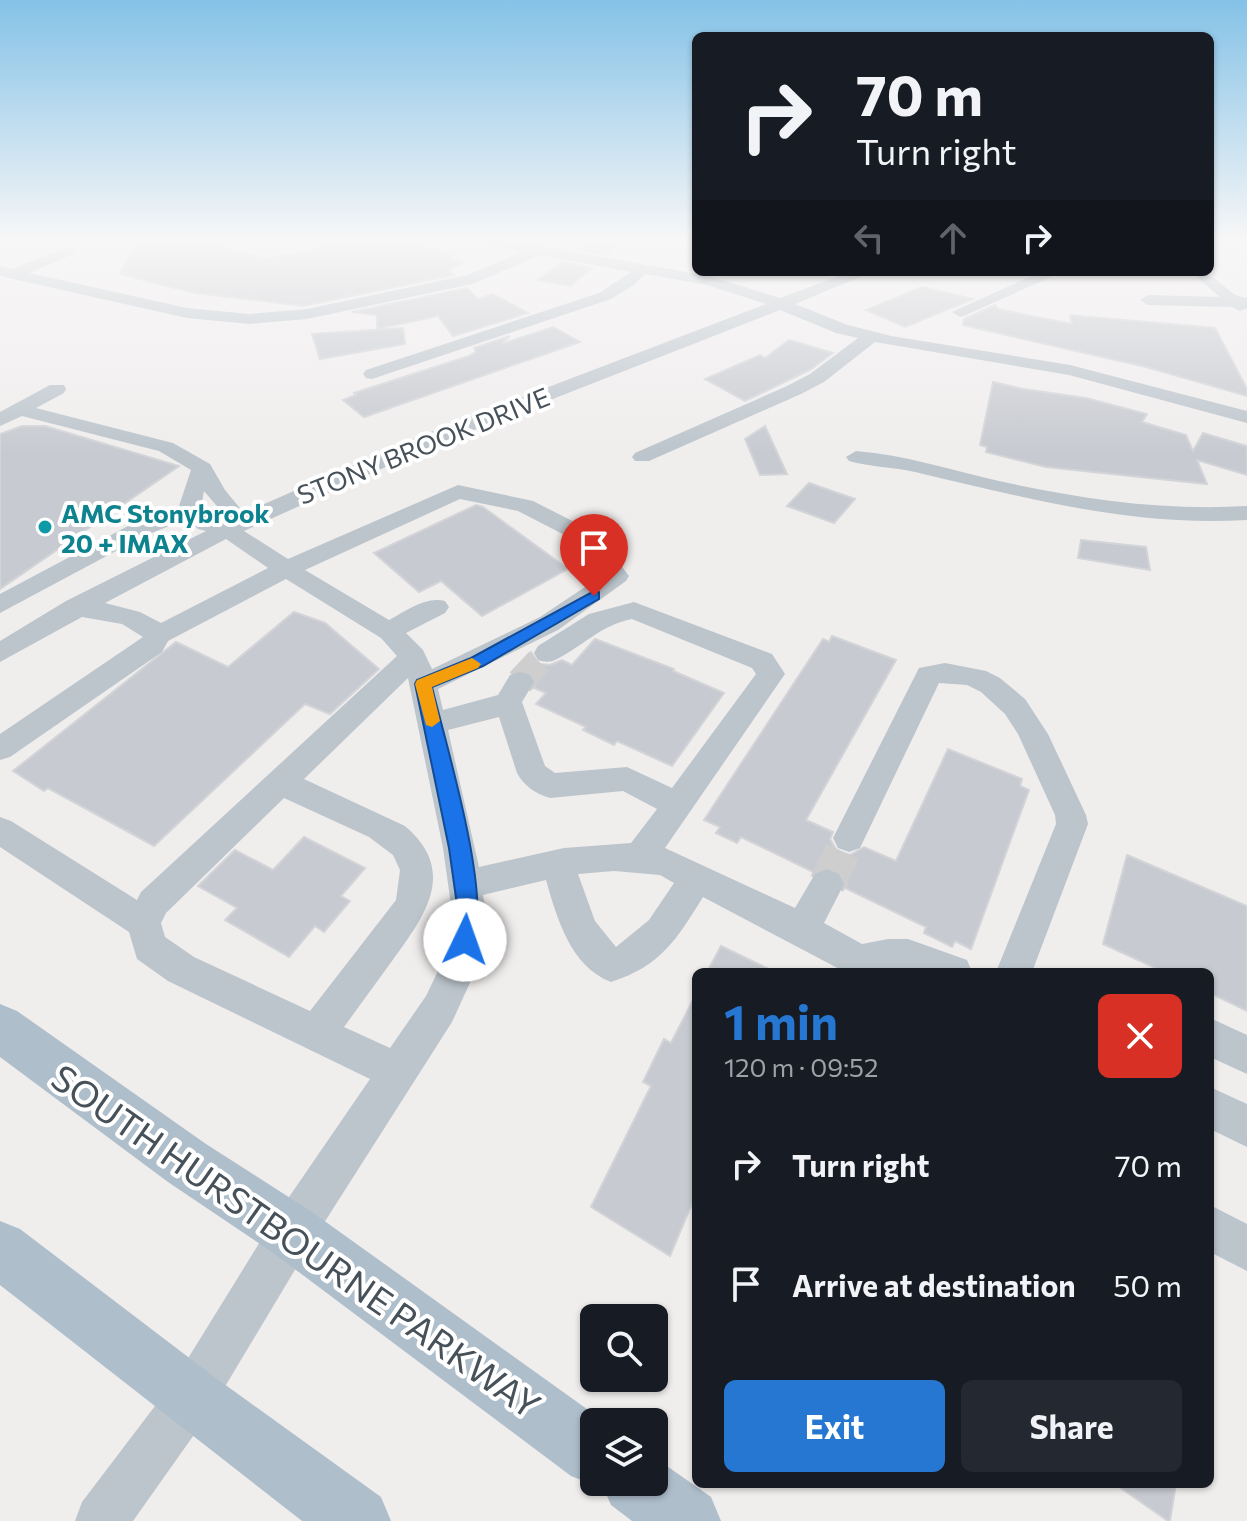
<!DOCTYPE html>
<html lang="en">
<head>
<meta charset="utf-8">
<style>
	:root { --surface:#171b24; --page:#242831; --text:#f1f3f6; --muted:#9ea1a6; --accent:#2577d2 }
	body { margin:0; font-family:Commissioner,sans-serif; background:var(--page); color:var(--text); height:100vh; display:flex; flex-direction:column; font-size:30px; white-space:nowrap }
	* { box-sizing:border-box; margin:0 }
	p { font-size:26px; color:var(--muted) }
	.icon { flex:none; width:44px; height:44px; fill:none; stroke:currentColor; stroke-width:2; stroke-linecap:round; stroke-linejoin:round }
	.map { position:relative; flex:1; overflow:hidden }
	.drawer { position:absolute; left:692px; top:968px; width:522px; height:520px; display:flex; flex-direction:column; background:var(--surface); border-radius:12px; box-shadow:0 2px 6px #0004 }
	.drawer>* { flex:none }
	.hud { position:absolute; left:692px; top:32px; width:522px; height:244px; border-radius:12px; box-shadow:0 2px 6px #0004; background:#171b24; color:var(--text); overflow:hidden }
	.tools { position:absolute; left:580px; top:1304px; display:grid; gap:16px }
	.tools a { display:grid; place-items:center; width:88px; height:88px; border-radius:12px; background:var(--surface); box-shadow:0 2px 6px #0004; font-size:40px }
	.pin { position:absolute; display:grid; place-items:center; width:68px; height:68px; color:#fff; margin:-82px -34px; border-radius:50% 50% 50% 0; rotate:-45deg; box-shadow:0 0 8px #0007 }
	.pin .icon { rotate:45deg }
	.me { position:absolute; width:88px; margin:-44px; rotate:3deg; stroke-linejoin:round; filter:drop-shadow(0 0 6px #0008) }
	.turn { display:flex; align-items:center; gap:28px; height:168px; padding:0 32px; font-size:36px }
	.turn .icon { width:104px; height:104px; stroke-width:2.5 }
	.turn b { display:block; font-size:56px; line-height:68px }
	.lanes { display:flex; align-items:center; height:76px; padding:0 32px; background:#0003; justify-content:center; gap:40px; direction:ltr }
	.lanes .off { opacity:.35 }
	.round { display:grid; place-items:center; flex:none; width:84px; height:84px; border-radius:12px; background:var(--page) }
	.summary { display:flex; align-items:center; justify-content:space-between; height:136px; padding:0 32px }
	h1 { font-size:48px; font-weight:700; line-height:60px; color:var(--accent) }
	.primary-button { display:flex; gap:16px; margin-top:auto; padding:16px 32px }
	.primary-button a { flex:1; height:92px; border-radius:12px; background:var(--accent); color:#fff; font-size:32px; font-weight:700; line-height:92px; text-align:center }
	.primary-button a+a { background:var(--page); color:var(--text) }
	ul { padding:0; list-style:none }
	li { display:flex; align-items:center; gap:24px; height:120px; padding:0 32px }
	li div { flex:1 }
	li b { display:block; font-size:30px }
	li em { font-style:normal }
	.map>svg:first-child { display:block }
	.building { fill:#c7cad0; stroke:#d2d4d8; stroke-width:2 }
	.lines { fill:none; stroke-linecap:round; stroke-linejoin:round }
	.minor-tunnel-far1 { stroke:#cececf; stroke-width:28; stroke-dasharray:28 14; stroke-linecap:butt }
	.minor-tunnel { stroke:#cececf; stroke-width:36; stroke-dasharray:36 18; stroke-linecap:butt }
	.minor { fill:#bcc5cc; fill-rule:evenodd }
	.major { fill:#aebecb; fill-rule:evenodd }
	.route { fill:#1a73e8; stroke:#114b97; stroke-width:2 }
	.slow { fill:#f59e0b }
	.culture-dot { fill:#0f9aa8; stroke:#fff; stroke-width:3 }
	.labels { text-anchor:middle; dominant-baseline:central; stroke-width:8; stroke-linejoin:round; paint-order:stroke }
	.far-street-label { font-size:26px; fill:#475159; stroke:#fff }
	.far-culture-label { font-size:26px; font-weight:bold; fill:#0d838f; stroke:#fff; text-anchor:start }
	.near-street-label { font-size:36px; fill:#475159; stroke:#fff }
</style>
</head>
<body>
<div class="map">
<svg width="1247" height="1521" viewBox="0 0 1247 1521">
	<rect width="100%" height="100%" fill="#f0eded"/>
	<!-- building -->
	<g class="building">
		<polygon points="147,240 228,240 221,247 266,259 311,251 331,240 386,240 456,253 449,258 465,261 449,271 454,275 303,306 195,293 120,274 135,246"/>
		<polygon points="589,240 624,240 607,255 577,250"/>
		<polygon points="562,262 592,268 570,286 538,280"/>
		<polygon points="922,287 973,299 905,327 866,310"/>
		<polygon points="467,288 478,299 493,294 528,313 453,336 438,316 377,329 377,315 352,312"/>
		<polygon points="995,305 998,309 1072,324 1070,315 1215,328 1247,389 1247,396 1146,367 963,325 964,319"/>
		<polygon points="553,327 580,342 364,417 343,400 356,395 354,393 469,356 476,352 474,348 510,336 501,344"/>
		<polygon points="403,328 405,344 320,359 312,334"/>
		<polygon points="789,340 833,353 810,370 745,401 705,379 760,355 765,358"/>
		<polygon points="993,382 1023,389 1086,398 1147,414 1142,422 1186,435 1193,451 1203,433 1247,446 1247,475 1197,460 1207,484 1046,467 986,452 987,447 980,445"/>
		<polygon points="22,426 45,426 179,466 0,589 0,434"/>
		<polygon points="765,426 787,474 760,475 745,439"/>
		<polygon points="809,483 855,499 834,523 787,506"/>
		<polygon points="476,505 483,507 568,569 482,616 441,581 419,592 374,553"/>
		<polygon points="1081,540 1146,547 1150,570 1078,558"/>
		<polygon points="294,612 325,623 379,669 330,714 305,704 154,846 48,788 44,791 13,771 176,642 228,667"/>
		<polygon points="832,636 896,660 806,820 833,832 830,839 837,851 850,855 864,847 896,861 948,749 1022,779 1020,786 1029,790 971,949 955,941 952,947 924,933 926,927 845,888 847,883 840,871 826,866 813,872 741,837 737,843 716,833 720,827 704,820 823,639 829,642"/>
		<polygon points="595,639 674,669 673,671 724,693 672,766 617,741 614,745 583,730 586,727 536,704 546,693 534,688 537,681 533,674 521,669 513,671 531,652 539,664 550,665 562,660 572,665"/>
		<polygon points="304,837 365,868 341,896 350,901 324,932 315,926 289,957 225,920 237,908 198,886 235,850 273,870"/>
		<polygon points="1127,855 1247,906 1247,1011 1210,993 1210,972 1164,972 1103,944"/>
		<polygon points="721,946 775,972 707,972"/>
		<polygon points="696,994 696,1194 670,1256 591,1207 651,1086 643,1082 664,1039 671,1043"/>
		<polygon points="1115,1484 1176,1484 1170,1521 1168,1521"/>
	</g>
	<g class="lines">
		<!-- minor-tunnel-far1 -->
		<polyline class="minor-tunnel-far1" points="520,682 547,653"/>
		<!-- minor-tunnel -->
		<polyline class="minor-tunnel" points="827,884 849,838"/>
		<!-- minor -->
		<g class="minor">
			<path d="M471 240H504L709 276 780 298 850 272H872L795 304 848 325 891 336 1070 365 1247 411V423L1069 375 875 342 824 382 801 394 649 461H635L632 457 635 453 787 386 810 374 858 338 836 333 780 310 430 447 244 531 288 559 458 485 533 501 596 533 629 576 626 581 558 630 438 689 443 710 498 695 510 675 520 672 530 675 534 682 522 702 545 766 555 773 627 767 672 788 756 674 752 668 632 619C601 625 583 646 557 659 550 663 544 662 538 660L534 653 538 646 589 614 634 602 772 654 785 674 665 848 795 908 815 874 827 869 839 874 844 884 824 923 862 944 888 939H908L967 960 972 972H845L703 897C677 939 661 966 611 982 570 966 557 918 546 880L483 895 486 912 474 974 452 1022 308 1248 208 1415 133 1521H75L82 1502 174 1381 276 1216 370 1079 168 981 137 959 129 932 0 847V817L11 821 137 900 141 892 397 656 381 638 286 579 168 641 162 652 10 757 0 760V734L143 637 122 624 82 617 0 662V641L66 601 206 531 198 529 187 519 144 536 0 613V594L128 526 179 506 191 470 159 451 22 416 0 426V412L50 385H64L66 389 64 393 36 408 173 443 210 464 225 490 244 513 415 438 766 304 707 285 645 274 634 285 611 299 372 379 366 378 363 374 366 370 599 293 631 272 540 255 472 284 307 319 249 324 187 318 13 279 0 276V266L12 269 71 246 76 247V253L29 273 187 308 249 314 307 309 468 275 522 252ZM204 491 222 512 216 518 201 508ZM460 499 518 511 580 543 603 575 540 617 432 669 423 650 406 633 445 613 449 607 445 601C426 596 406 611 389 620L305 570ZM226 539 268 568 161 623 140 612 105 603ZM408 678 443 848 452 912 438 971 426 996 390 1048 344 1027C360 1005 376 983 392 961 424 917 459 872 405 826L304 779ZM499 717 517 773C524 786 536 794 550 798L623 791 657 809 631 843 564 848 479 867 448 730ZM284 798 369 837 393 855 400 870 396 900 310 1011 194 957 165 937 161 923 166 913ZM614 871 660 875 674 883 649 920 616 947 595 921 578 874Z"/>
			<polygon points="1041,272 1062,272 966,315 960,317 952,312"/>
			<path d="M1191 272C1222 272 1225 297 1247 298V308L1240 311 1232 307 1148 305 1140 300 1148 295 1220 297Z"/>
			<path d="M856 451C905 455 951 470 999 481 1081 499 1163 511 1247 506V520C1132 527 1026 498 915 472 893 467 870 467 849 461L846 457Z"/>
			<polygon points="945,663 986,671 1000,678 1025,699 1048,734 1086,815 1088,824 1032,972 996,972 1056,824 1055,815 1018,734 1005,714 981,692 967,685 939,683 860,848 849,852 838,848 833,838 919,668"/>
			<polygon points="1210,1018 1247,1035 1247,1074 1210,1057"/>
			<polygon points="1210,1087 1247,1104 1247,1147 1210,1129"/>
			<polygon points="1210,1205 1247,1224 1247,1271 1210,1252"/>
		</g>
		<!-- major -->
		<g class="major">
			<polygon points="0,1004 17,1011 206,1144 312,1212 605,1422 594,1422 594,1482 654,1482 654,1457 711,1497 721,1521 632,1521 611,1505 601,1482 594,1485 571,1476 272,1252 168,1182 0,1057"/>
			<polygon points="0,1221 20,1229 213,1376 381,1497 391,1521 302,1521 0,1285"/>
		</g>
	</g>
	<!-- sky -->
	<linearGradient id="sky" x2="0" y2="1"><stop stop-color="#84c2e7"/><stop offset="0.53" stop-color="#f8f7f7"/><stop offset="1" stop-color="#f8f7f7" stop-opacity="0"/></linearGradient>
	<rect width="1247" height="453" fill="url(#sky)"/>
	<!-- route -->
	<path class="route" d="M594 591 599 592V599L483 666 432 687C445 742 494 900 472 947L465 950 457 947 454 940 458 912 449 848 415 684 417 680 471 658Z"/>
	<!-- slow -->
	<polygon class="slow" points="472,658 481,664 478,668 432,687 440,721 432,727 426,725 415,684 417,680"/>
	<!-- markers -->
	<circle class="culture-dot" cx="45" cy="527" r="8"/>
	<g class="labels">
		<!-- far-street labels -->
		<g class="far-street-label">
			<text transform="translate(423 445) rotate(-22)">STONY BROOK DRIVE</text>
		</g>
		<!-- far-culture labels -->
		<g class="far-culture-label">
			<text x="61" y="512">AMC Stonybrook<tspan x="61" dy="30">20 + IMAX</tspan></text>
		</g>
		<!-- near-street labels -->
		<g class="near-street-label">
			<text transform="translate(297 1240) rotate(35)">SOUTH HURSTBOURNE PARKWAY</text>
		</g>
	</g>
</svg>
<div class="tools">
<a><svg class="icon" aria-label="search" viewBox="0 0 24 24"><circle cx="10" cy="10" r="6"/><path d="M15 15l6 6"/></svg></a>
<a><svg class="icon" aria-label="layers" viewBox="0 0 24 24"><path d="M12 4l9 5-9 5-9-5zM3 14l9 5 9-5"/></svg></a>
</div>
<div class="pin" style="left:594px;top:596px;background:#d93025"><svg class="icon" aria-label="arrive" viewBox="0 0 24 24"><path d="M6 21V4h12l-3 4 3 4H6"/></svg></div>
<svg class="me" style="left:465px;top:940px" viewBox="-20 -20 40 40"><circle r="19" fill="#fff"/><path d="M0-13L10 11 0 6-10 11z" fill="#1a73e8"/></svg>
<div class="hud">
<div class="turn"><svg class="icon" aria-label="right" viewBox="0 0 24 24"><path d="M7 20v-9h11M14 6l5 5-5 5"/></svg><div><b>70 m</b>Turn right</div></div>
<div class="lanes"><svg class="icon off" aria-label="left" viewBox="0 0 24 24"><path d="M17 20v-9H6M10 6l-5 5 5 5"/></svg><svg class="icon off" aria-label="ahead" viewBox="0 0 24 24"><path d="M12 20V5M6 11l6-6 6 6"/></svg><svg class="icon" aria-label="right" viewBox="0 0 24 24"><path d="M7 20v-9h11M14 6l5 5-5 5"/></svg></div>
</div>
<section class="drawer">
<div class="summary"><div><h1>1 min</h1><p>120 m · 09:52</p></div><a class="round" style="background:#d93025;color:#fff"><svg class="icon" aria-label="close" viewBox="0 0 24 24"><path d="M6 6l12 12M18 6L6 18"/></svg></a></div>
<ul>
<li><svg class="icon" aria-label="right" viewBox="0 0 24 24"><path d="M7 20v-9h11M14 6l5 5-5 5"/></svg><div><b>Turn right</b></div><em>70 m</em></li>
<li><svg class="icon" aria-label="arrive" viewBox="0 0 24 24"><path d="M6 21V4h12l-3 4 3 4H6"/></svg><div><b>Arrive at destination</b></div><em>50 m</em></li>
</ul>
<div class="primary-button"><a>Exit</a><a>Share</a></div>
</section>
</div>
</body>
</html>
